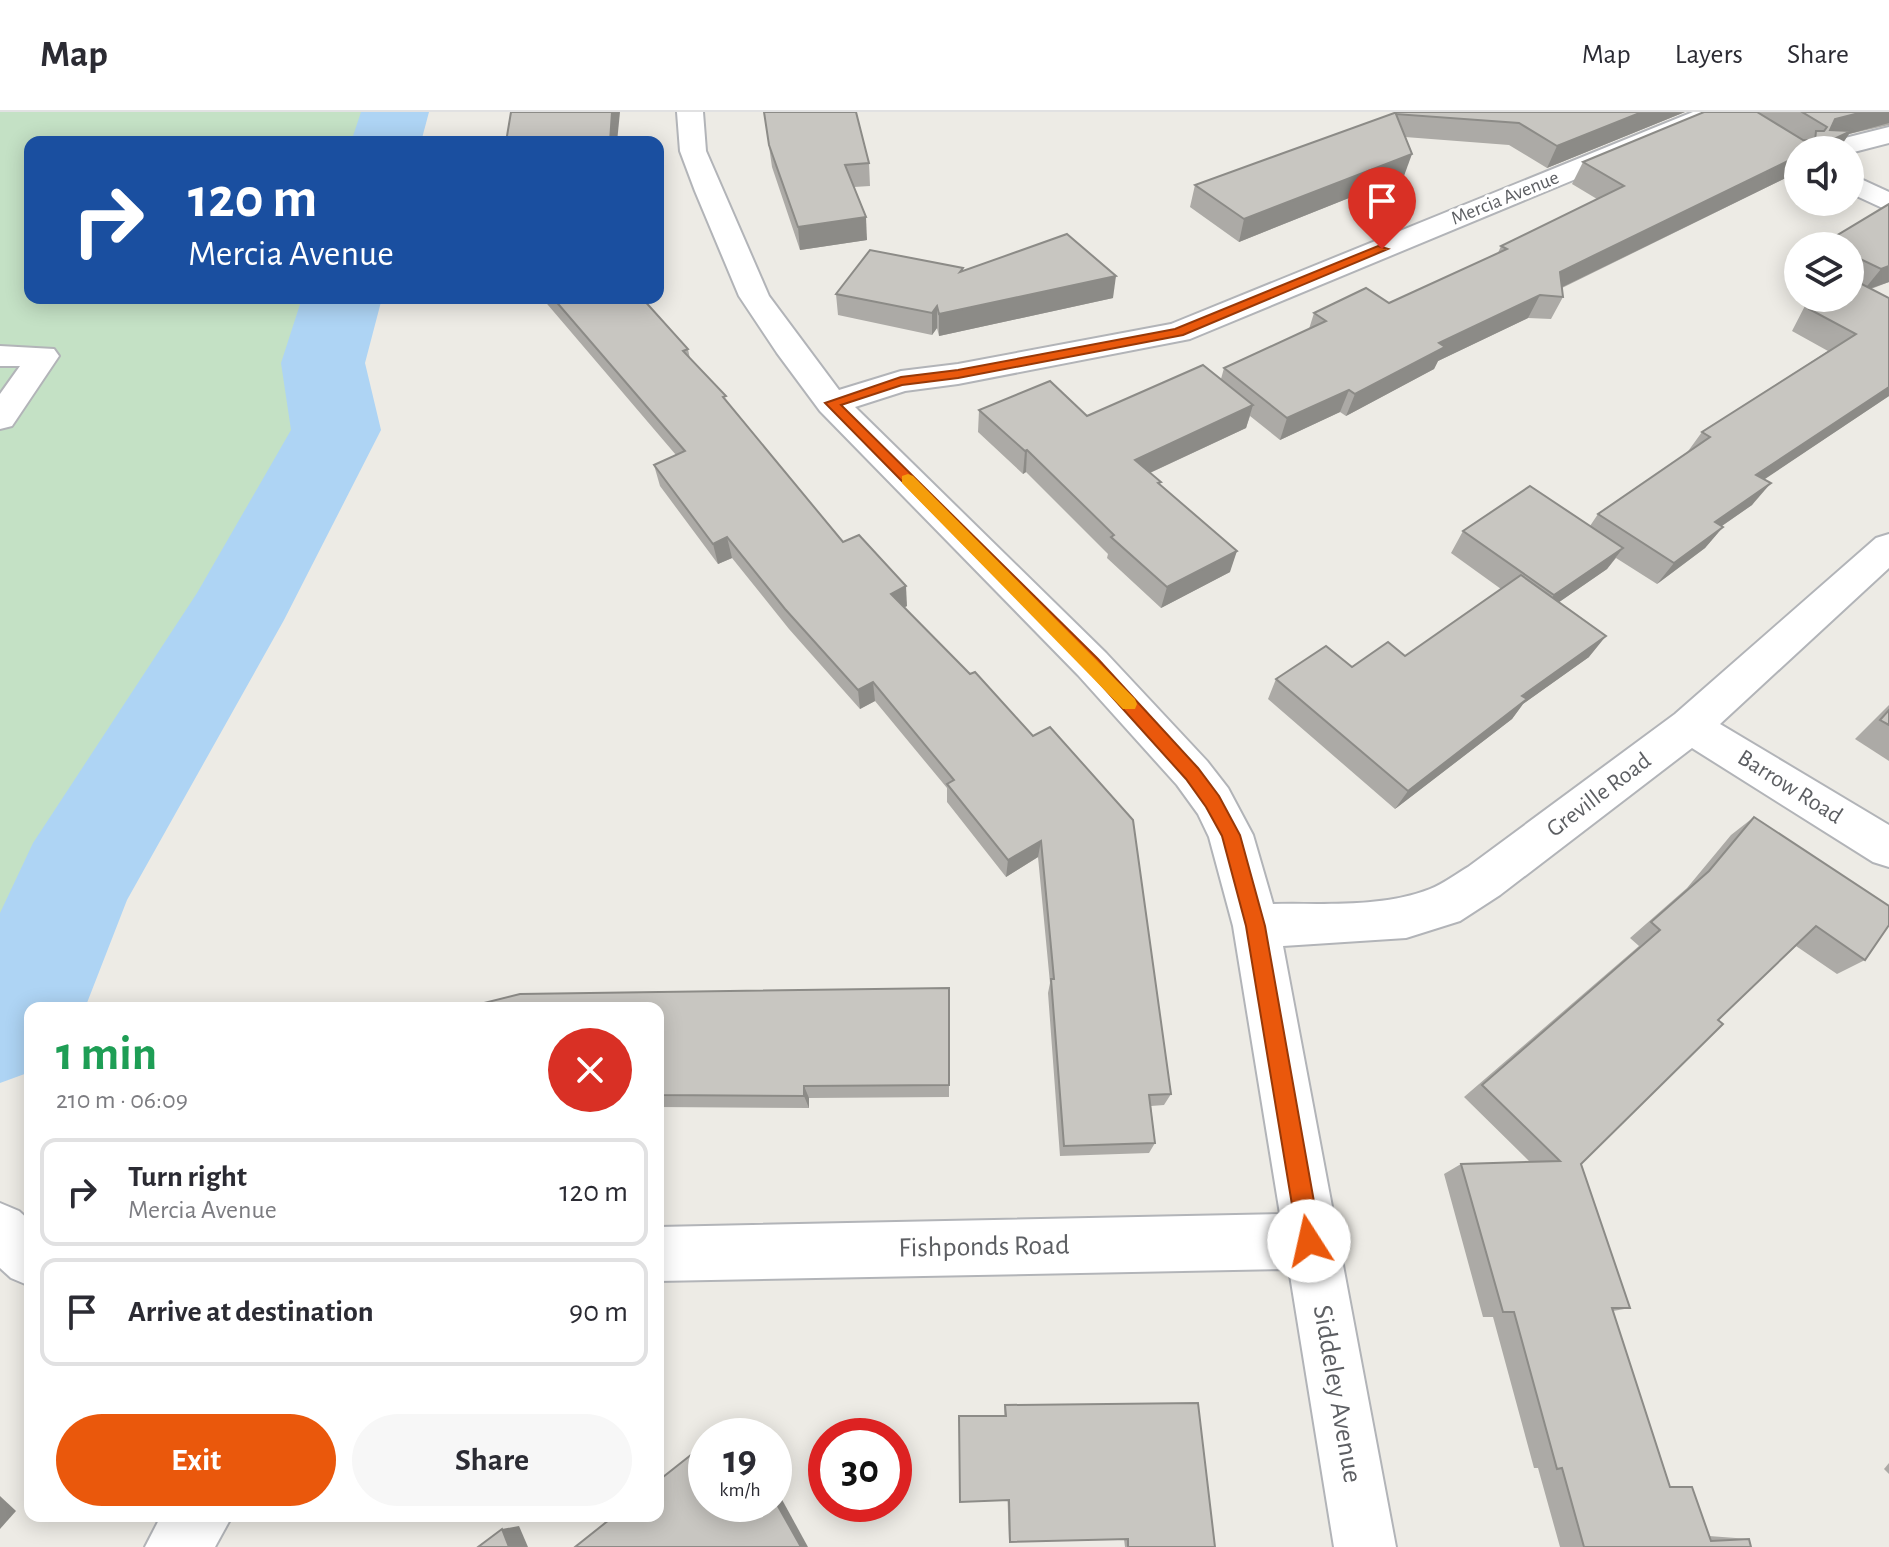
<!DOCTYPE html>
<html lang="en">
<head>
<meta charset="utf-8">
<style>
	:root { --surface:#fff; --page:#f7f7f7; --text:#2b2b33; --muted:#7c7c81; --line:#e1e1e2; --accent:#ea580c }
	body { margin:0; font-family:"Alegreya Sans",sans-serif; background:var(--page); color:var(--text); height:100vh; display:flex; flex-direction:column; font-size:30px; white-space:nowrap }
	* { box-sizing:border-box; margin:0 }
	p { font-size:26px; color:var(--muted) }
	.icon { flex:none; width:44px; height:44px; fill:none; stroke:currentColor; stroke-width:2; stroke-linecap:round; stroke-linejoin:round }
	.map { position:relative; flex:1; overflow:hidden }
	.side { position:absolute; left:24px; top:890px; width:640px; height:520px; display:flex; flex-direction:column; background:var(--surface); border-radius:16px; box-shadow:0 4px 20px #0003 }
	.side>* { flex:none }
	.guide { position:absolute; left:24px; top:24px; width:640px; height:168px; border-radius:16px; box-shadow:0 4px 20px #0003; background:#1a4fa0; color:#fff; overflow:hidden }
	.buttons { position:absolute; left:1784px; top:24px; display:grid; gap:16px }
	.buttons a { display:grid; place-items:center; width:80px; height:80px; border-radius:50%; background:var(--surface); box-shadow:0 4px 20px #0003; font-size:40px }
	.speed { position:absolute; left:688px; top:1306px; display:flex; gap:16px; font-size:40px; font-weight:700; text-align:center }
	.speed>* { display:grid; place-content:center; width:104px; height:104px; border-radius:50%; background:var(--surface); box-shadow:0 4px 20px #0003; line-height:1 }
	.speed small { font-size:20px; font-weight:400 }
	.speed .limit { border:12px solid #d22; background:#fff; color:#111 }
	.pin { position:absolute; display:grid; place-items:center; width:68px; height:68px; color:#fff; margin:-82px -34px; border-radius:50% 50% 50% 0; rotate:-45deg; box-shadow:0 0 8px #0007 }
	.pin .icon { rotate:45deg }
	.me { position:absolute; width:88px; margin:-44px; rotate:350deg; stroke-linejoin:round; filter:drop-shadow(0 0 6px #0008) }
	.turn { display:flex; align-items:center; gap:28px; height:168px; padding:0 32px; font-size:36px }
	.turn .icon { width:104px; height:104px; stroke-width:2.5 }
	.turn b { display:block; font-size:56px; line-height:68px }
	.round { display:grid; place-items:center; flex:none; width:84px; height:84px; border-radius:42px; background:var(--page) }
	.headline { display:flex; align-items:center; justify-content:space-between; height:136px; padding:0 32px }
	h1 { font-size:48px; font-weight:700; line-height:60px; color:#1e9e55 }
	.cta { display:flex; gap:16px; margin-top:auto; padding:16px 32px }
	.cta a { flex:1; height:92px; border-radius:48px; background:var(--accent); color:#fff; font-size:32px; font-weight:700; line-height:92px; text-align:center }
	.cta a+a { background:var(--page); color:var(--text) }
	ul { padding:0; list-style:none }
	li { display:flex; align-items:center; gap:24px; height:108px; margin:0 16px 12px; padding:0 16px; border:4px solid var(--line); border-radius:16px }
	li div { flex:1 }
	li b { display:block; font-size:30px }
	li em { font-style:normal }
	header { display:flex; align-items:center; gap:48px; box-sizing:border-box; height:112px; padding:0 40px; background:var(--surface); border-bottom:2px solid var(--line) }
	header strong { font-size:38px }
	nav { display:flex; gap:44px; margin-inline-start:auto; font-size:28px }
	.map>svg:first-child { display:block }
	.green { fill:#c4e1c5 }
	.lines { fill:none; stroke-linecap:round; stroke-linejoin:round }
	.river { fill:#aed4f4; fill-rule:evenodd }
	.minor-casing { stroke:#b2b4b8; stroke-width:4 }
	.minor { fill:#fff; fill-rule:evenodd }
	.wall { fill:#acaaa6 }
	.shaded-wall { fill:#8c8b87 }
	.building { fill:#c8c6c1; stroke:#8c8b87; stroke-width:2 }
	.route { fill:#ea580c; stroke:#983908; stroke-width:2 }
	.slow { fill:#f59e0b }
	.labels { text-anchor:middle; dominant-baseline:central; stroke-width:6; stroke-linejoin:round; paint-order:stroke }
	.far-street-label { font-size:20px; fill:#5d5f63; stroke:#fff }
	.street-label { font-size:24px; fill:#5d5f63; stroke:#fff }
	.near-street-label { font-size:28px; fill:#5d5f63; stroke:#fff }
</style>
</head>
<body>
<header>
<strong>Map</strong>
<nav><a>Map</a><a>Layers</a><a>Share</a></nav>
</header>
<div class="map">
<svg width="1889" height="1435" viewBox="0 0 1889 1435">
	<rect width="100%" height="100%" fill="#edebe5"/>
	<!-- green -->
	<polygon class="green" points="0,0 395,0 386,30 30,30 30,186 342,186 323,251 340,318 233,508 75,768 23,891 0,910"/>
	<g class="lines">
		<!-- river -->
		<g class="river">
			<polygon points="361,0 429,0 421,30 351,30"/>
			<polygon points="302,186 382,186 365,251 381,318 284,508 127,788 85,896 30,896 30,960 0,971 0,801 33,731 197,481 291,318 281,251"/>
		</g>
		<!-- minor casing -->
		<g class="minor-casing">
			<g id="minor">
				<path d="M677 0H703L706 39 769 184 839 278 901 259 958 252 1171 212 1693 0H1729L1725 5 1190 227 958 272 905 279 855 295 1106 541 1207 649 1228 676 1253 723 1273 792C1323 791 1382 796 1430 777 1443 772 1456 762 1468 755L1675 602 1876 426 1889 422V456L1720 612 1889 713V755L1873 750 1692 636 1500 783 1460 809 1406 826 1283 834 1396 1435H1334L1289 1157 658 1169V1115L1280 1102 1233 814 1209 725 1198 702 1177 673 1078 563 820 299 777 241 739 184 695 79 680 39Z"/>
				<polygon points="1889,15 1889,31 1850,41 1850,38 1817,38 1821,32"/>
				<polygon points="1850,62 1889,80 1889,99 1850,81"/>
				<polygon points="0,234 54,237 59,244 12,314 0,317 0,282 20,254 0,254"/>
				<polygon points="0,1091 19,1099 30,1109 30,1174 11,1166 0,1156"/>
				<polygon points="161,1404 232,1404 215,1435 145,1435"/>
			</g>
		</g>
		<!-- minor -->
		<use href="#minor" class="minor"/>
	</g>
	<!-- wall -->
	<g class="wall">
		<polygon points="764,0 869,51 870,74 854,75 867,128 800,138 772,55"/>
		<polygon points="1397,0 1685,0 1547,56 1509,33 1405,25 1404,64 1239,130 1190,95 1195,73"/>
		<polygon points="1704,0 1889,0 1889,13 1849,22 1838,38 1798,38 1798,60 1562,176 1563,185 1551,207 1528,206 1438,249 1434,257 1346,304 1340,300 1280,328 1250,304 1246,316 1150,361 1230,460 1161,496 1107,446 1108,442 1026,360 1023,362 978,320 979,298 1087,304 1221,267 1224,256 1309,217 1314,201 1389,191 1498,141 1501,134 1597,87 1572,72 1583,50"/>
		<polygon points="1889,92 1889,170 1871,177 1889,186 1889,284 1764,367 1752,393 1722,414 1723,415 1705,436 1657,472 1616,446 1607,457 1559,490 1589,545 1523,592 1512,607 1395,697 1268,587 1276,567 1352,555 1405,544 1501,477 1451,441 1463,419 1590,414 1598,402 1686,342 1702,320 1828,239 1792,219 1809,186 1850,186 1850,134 1823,134 1826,130"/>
		<polygon points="963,156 963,159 1113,186 939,224 937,216 932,223 838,203 836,182"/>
		<polygon points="542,186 642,186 688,237 690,247 843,430 907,494 904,495 970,562 1171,982 1164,993 1151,994 1155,1031 1149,1041 1060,1044 1048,881 1050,871 1038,745 1006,765 947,690 947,676 875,589 860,597 789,517 732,446 718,452 660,374 654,353 676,343"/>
		<polygon points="1889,593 1889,649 1855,627"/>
		<polygon points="1754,705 1865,848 1837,862 1796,834 1718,908 1581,1052 1630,1196 1613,1199 1670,1374 1692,1375 1709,1424 1749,1427 1751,1435 1560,1435 1538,1356 1534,1356 1493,1205 1483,1205 1444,1062 1461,1052 1530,1050 1464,985 1639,834 1630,826 1687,776 1731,723"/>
		<polygon points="949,876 949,985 809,986 809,996 658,995 658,896"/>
		<polygon points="1005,1293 1215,1435 1125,1435 1124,1427 1010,1430 1009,1428 1004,1294"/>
		<polygon points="1889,1351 1889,1362 1884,1357"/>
	</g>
	<!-- shaded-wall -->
	<g class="shaded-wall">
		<polygon points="612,0 620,0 617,30 610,30"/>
		<polygon points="1642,0 1685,0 1547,56 1557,34"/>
		<polygon points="1863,0 1889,0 1889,11 1849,22 1838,38 1811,38 1835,7"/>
		<polygon points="1412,42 1404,64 1239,130 1244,107"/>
		<polygon points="1798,44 1798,60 1548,182 1560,160"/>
		<polygon points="866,105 867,128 800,138 798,115"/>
		<polygon points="1889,154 1889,170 1863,179 1881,157"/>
		<polygon points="1116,164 1113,186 939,224 939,202"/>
		<polygon points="1540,183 1528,206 1438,249 1434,257 1346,304 1355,282 1439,231"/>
		<polygon points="937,194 937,216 932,223 932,201"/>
		<polygon points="1889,275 1889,284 1738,385 1756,363"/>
		<polygon points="1349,278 1340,300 1280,328 1287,306"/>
		<polygon points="1253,293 1246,316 1130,370 1135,348"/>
		<polygon points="1027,338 1026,360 1023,362 1025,339"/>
		<polygon points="1771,371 1752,393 1697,431 1715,410"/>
		<polygon points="1723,415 1705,436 1657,472 1674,451"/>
		<polygon points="727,425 732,446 718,452 713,432"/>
		<polygon points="1623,436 1607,457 1539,504 1554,483"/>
		<polygon points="1237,439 1230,460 1161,496 1167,475"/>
		<polygon points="906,474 907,494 892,502 891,482"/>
		<polygon points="1606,524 1589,545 1523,592 1512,607 1395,697 1408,679 1522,584"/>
		<polygon points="873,570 875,589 860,597 858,578"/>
		<polygon points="1041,729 1038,745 1006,765 1008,748"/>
		<polygon points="804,974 809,986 809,996 804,984"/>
		<polygon points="732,1310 740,1311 747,1324 739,1324"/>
		<polygon points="774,1373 808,1435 801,1435 774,1387"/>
		<polygon points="0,1384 16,1399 0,1417"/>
		<polygon points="519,1414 528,1435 509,1435 502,1417"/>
	</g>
	<!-- building -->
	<g class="building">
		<polygon points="511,0 612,0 610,30 506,30"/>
		<polygon points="764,0 856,0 869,51 845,53 866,105 798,115 769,33"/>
		<polygon points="1397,0 1642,0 1557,34 1519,11 1396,2 1412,42 1244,107 1195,73"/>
		<polygon points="1704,0 1757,0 1803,28 1815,29 1816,19 1824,19 1827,15 1802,0 1863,0 1835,7 1830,18 1851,19 1811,38 1798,38 1798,44 1560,160 1563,185 1540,183 1439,231 1445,235 1355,282 1349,278 1287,306 1224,256 1326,209 1314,201 1366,176 1389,191 1507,137 1501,134 1624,74 1583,50"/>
		<polygon points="1889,92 1889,154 1881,157 1850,142 1850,134 1834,134 1826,130"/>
		<polygon points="1067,122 1116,164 939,202 937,194 932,201 836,182 870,138 963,156 960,160"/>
		<polygon points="1850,166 1889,186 1889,275 1756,363 1771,371 1715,410 1723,415 1674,451 1598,402 1710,325 1702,320 1856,222 1809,197 1814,186 1850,186"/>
		<polygon points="553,186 642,186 688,237 683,239 726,284 723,285 843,430 859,423 906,474 891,482 970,562 975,560 1033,624 1050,615 1133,708 1171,982 1149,983 1155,1031 1064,1034 1051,867 1054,867 1041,729 1008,748 947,672 954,668 873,570 858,578 785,497 727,425 713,432 654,353 685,339"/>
		<polygon points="1203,253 1253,293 1135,348 1161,370 1158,371 1237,439 1167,475 1111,425 1114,423 1027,338 1025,339 979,298 1050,269 1087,304"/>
		<polygon points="1530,374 1623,436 1554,483 1463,419"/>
		<polygon points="1521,463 1606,524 1522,584 1527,587 1408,679 1276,567 1326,534 1352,555 1388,530 1405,544"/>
		<polygon points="1889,598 1889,613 1880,608"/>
		<polygon points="1754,705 1889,794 1889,813 1865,848 1816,814 1718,908 1723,912 1581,1052 1630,1196 1612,1196 1670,1375 1692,1375 1711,1429 1749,1427 1751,1435 1584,1435 1562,1356 1557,1357 1514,1200 1503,1200 1461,1052 1560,1049 1482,973 1660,818 1651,810 1709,759"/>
		<polygon points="949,876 949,973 804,974 804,984 658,983 658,896 464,896 520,882"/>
		<polygon points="1198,1291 1215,1435 1128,1435 1128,1427 1010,1430 1009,1388 960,1390 959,1304 1006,1304 1005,1293"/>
		<polygon points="732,1310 739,1324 715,1324"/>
		<polygon points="706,1331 706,1392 774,1392 774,1387 801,1435 575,1435 614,1404 658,1404 658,1369"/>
		<polygon points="502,1417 509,1435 478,1435"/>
	</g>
	<!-- route -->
	<polygon class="route" points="1378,134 1388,137 1183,223 958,266 902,273 841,293 1098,547 1198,656 1219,684 1240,723 1265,814 1321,1129 1317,1137 1309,1140 1301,1137 1298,1129 1246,814 1222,724 1206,695 1186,667 1086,556 825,291 901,265 958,258 1175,217"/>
	<!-- slow -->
	<polygon class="slow" points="908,362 913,364 1135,587 1137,592 1135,597 1123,597 902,371 902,364"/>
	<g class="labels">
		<!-- far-street labels -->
		<g class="far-street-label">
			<text transform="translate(1505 86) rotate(-22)">Mercia Avenue</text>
		</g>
		<!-- street labels -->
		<g class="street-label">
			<text transform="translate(1790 675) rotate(32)">Barrow Road</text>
			<text transform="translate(1599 683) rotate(-37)">Greville Road</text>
		</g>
		<!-- near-street labels -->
		<g class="near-street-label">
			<text transform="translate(984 1135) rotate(-1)">Fishponds Road</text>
			<text transform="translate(1337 1282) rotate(80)">Siddeley Avenue</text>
		</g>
	</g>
</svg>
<div class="buttons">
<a><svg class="icon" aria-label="sound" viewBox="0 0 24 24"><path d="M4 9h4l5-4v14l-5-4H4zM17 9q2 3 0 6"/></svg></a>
<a><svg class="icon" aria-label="layers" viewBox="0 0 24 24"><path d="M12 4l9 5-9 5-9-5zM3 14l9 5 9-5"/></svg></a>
</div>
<div class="speed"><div>19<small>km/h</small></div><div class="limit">30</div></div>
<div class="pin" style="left:1382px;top:137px;background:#d93025"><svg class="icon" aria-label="arrive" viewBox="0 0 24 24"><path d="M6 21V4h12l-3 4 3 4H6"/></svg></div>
<svg class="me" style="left:1309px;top:1129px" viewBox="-20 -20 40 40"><circle r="19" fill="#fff"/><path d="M0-13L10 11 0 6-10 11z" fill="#ea580c"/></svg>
<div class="guide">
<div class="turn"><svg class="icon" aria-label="right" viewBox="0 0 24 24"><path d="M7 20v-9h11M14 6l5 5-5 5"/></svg><div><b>120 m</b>Mercia Avenue</div></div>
</div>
<section class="side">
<div class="headline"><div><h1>1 min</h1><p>210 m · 06:09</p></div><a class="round" style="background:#d93025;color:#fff"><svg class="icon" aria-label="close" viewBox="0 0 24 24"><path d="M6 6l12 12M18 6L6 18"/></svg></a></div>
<ul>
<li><svg class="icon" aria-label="right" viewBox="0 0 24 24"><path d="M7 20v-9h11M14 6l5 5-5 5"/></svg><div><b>Turn right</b><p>Mercia Avenue</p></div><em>120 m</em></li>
<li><svg class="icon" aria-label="arrive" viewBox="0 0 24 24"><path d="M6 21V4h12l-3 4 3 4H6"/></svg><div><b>Arrive at destination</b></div><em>90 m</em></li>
</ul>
<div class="cta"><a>Exit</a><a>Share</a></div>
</section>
</div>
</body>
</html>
